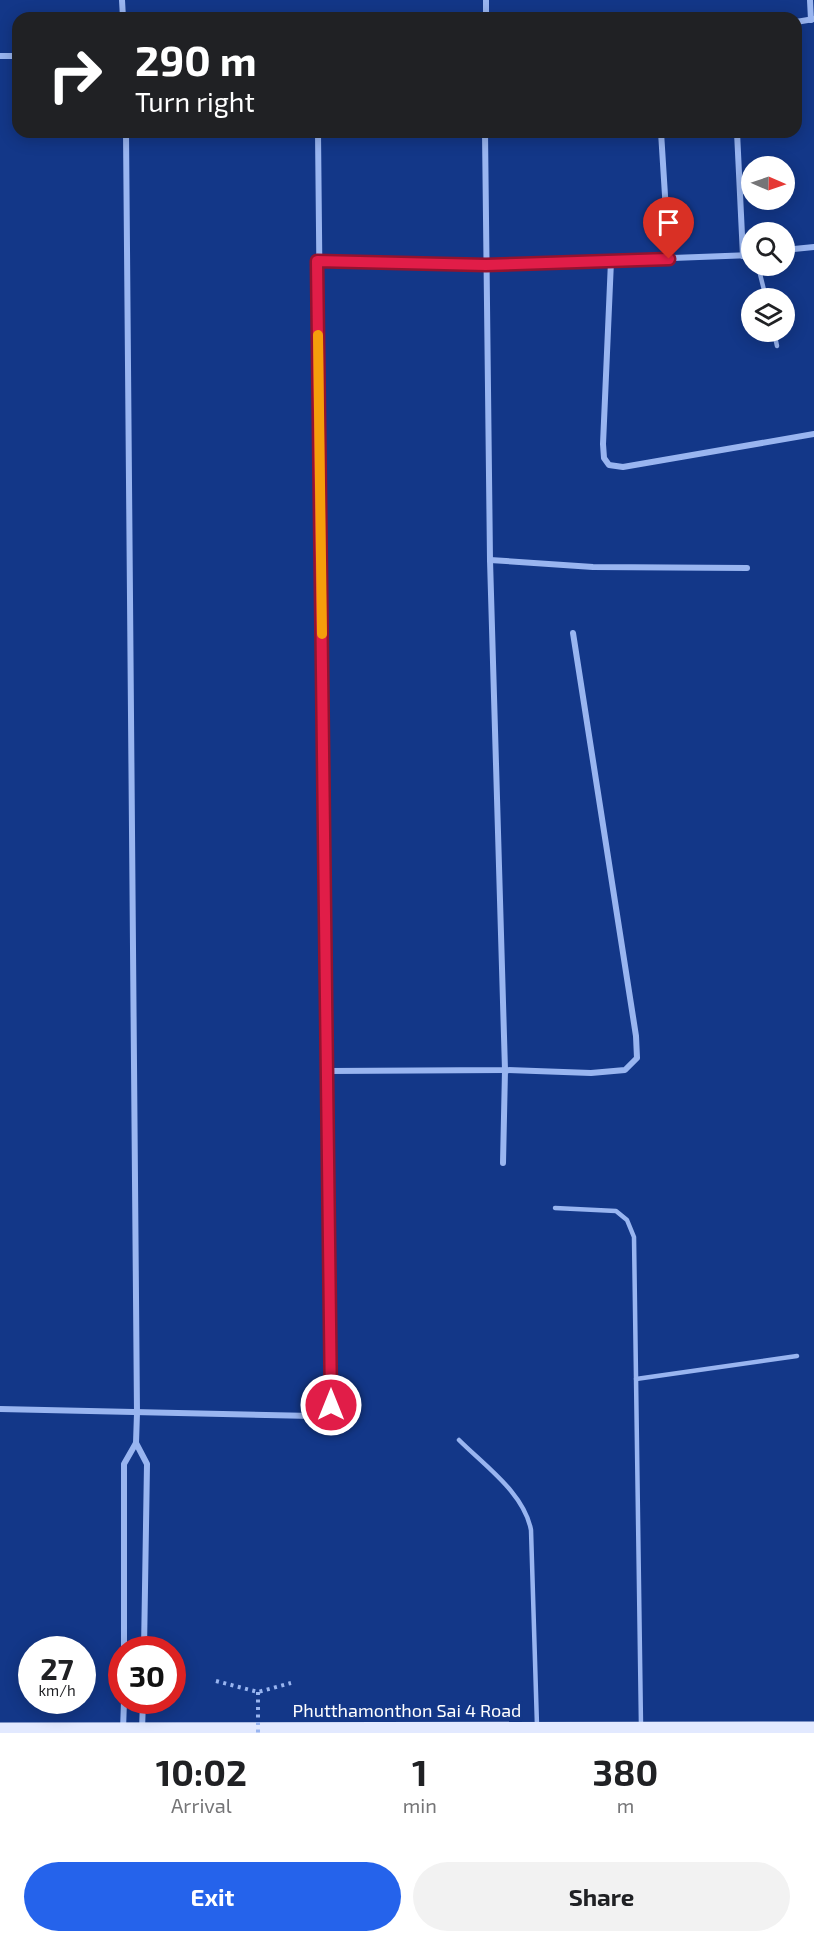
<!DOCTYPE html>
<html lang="en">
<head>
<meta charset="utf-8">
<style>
	:root { --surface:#fff; --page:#f2f2f2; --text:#202124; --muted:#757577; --accent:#2563eb }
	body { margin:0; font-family:"Exo 2",sans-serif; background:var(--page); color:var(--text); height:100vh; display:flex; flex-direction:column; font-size:22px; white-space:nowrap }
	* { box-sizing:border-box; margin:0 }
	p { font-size:20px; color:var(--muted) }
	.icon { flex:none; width:33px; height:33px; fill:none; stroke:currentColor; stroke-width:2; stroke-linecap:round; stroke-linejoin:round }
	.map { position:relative; height:1733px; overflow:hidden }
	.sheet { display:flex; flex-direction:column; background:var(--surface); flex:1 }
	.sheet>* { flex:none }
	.guide { position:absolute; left:12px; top:12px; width:790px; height:126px; border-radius:18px; box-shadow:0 3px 15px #0003; background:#202124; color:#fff; overflow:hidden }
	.needle { width:39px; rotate:92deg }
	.tools { position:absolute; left:741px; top:156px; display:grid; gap:12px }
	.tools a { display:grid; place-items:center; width:54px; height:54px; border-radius:50%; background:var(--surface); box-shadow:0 3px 15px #0003; font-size:30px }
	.speed { position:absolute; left:18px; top:1636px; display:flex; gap:12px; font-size:30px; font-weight:700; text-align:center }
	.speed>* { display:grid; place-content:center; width:78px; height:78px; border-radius:50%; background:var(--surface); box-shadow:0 3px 15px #0003; line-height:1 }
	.speed small { font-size:15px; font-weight:400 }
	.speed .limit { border:9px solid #d22; background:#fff; color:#111 }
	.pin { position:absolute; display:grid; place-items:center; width:51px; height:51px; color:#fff; margin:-62px -26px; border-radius:50% 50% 50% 0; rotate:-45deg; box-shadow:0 0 6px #0007 }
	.pin .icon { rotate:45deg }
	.me { position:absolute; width:66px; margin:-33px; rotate:0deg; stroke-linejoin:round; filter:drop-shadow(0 0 4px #0008) }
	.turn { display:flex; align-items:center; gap:21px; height:126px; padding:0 24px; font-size:27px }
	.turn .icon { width:78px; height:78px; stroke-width:2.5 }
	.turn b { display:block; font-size:42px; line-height:51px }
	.eta { display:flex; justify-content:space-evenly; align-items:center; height:102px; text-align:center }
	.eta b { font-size:36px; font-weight:700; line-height:42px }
	.button { display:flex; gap:12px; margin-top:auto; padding:12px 24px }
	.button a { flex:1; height:69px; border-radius:36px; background:var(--accent); color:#fff; font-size:24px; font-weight:700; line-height:69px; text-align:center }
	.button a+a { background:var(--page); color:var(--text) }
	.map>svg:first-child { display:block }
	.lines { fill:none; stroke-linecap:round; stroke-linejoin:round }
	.path { stroke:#99b5f0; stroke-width:4; stroke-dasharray:3 4.5; stroke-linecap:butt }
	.service { stroke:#99b5f0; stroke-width:4.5 }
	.minor { stroke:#99b5f0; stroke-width:6 }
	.primary { stroke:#e2e9ff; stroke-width:15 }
	.path-bridge { stroke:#99b5f0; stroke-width:4; stroke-dasharray:3 4.5; stroke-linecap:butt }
	.route-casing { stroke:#92132f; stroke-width:15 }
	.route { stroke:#e11d48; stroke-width:10 }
	.slow { stroke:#f59e0b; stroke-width:10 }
	.labels { text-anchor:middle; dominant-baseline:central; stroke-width:6; stroke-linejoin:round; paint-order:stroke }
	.street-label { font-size:18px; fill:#fff; stroke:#133788 }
</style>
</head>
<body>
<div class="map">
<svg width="814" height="1733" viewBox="0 0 814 1733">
	<rect width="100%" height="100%" fill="#133788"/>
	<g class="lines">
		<!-- path -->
		<polyline class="path" points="216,1681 258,1692 291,1683"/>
		<!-- service -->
		<g class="service">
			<polyline points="758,266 766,298"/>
			<polyline points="774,332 777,346"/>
			<polyline points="555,1208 616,1211 627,1220 634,1237 641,1726"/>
			<polyline points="636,1379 797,1356"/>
			<path d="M459 1440C485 1466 524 1493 531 1530L537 1726"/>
		</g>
		<!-- minor -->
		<g class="minor">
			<polyline points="122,0 123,18"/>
			<polyline points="810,0 811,20"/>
			<polyline points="486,18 486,0"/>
			<polyline points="796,22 814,19"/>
			<polyline points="0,56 18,56"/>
			<polyline points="661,132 669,259"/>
			<polyline points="737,132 743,256"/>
			<polyline points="784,250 814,247"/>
			<polyline points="317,261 486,265 752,255"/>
			<polyline points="611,261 603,444 604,458 609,465 623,467 814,434"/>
			<polyline points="490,560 593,567 747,568"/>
			<polyline points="329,1071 505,1070 490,560 485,132"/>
			<polyline points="503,1163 505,1070 591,1073 625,1070 637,1058 636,1036 573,633"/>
			<polyline points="0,1409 313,1416 325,1414 331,1405 318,132"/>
			<polyline points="136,1443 147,1464 144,1650"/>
			<polyline points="124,1650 124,1464 136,1443 137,1413 126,132"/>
			<polyline points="123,1730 124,1701"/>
			<polyline points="142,1730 143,1701"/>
		</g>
		<!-- primary -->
		<polyline class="primary" points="0,1730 814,1729"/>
		<!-- path-bridge -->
		<polyline class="path-bridge" points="258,1692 258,1733"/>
	</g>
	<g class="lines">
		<!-- route casing -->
		<g class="route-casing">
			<polyline id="route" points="331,1405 317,261 486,265 669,259"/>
		</g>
		<!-- route -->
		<use href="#route" class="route"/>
		<!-- slow -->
		<polyline class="slow" points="318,335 322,634"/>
	</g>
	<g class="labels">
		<!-- street labels -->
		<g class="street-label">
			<text x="407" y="1710">Phutthamonthon Sai 4 Road</text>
		</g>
	</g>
</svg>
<div class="tools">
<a><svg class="needle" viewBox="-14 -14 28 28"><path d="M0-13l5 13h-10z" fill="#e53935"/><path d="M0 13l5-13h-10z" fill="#757577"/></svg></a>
<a><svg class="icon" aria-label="search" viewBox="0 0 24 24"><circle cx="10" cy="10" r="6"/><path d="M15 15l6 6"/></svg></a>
<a><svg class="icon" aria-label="layers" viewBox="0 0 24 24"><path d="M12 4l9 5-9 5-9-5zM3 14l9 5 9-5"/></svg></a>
</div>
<div class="speed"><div>27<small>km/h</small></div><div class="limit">30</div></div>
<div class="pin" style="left:669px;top:259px;background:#d93025"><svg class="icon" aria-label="arrive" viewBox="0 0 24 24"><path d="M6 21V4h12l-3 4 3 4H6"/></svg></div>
<svg class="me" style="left:331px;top:1405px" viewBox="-20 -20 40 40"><circle r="17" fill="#e11d48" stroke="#fff" stroke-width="3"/><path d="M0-11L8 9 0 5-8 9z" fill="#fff"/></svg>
<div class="guide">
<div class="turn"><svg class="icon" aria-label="right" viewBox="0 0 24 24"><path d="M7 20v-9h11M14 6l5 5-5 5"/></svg><div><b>290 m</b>Turn right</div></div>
</div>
</div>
<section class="sheet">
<div class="eta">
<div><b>10:02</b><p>Arrival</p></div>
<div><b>1</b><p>min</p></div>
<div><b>380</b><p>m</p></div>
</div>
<div class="button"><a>Exit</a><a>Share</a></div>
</section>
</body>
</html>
